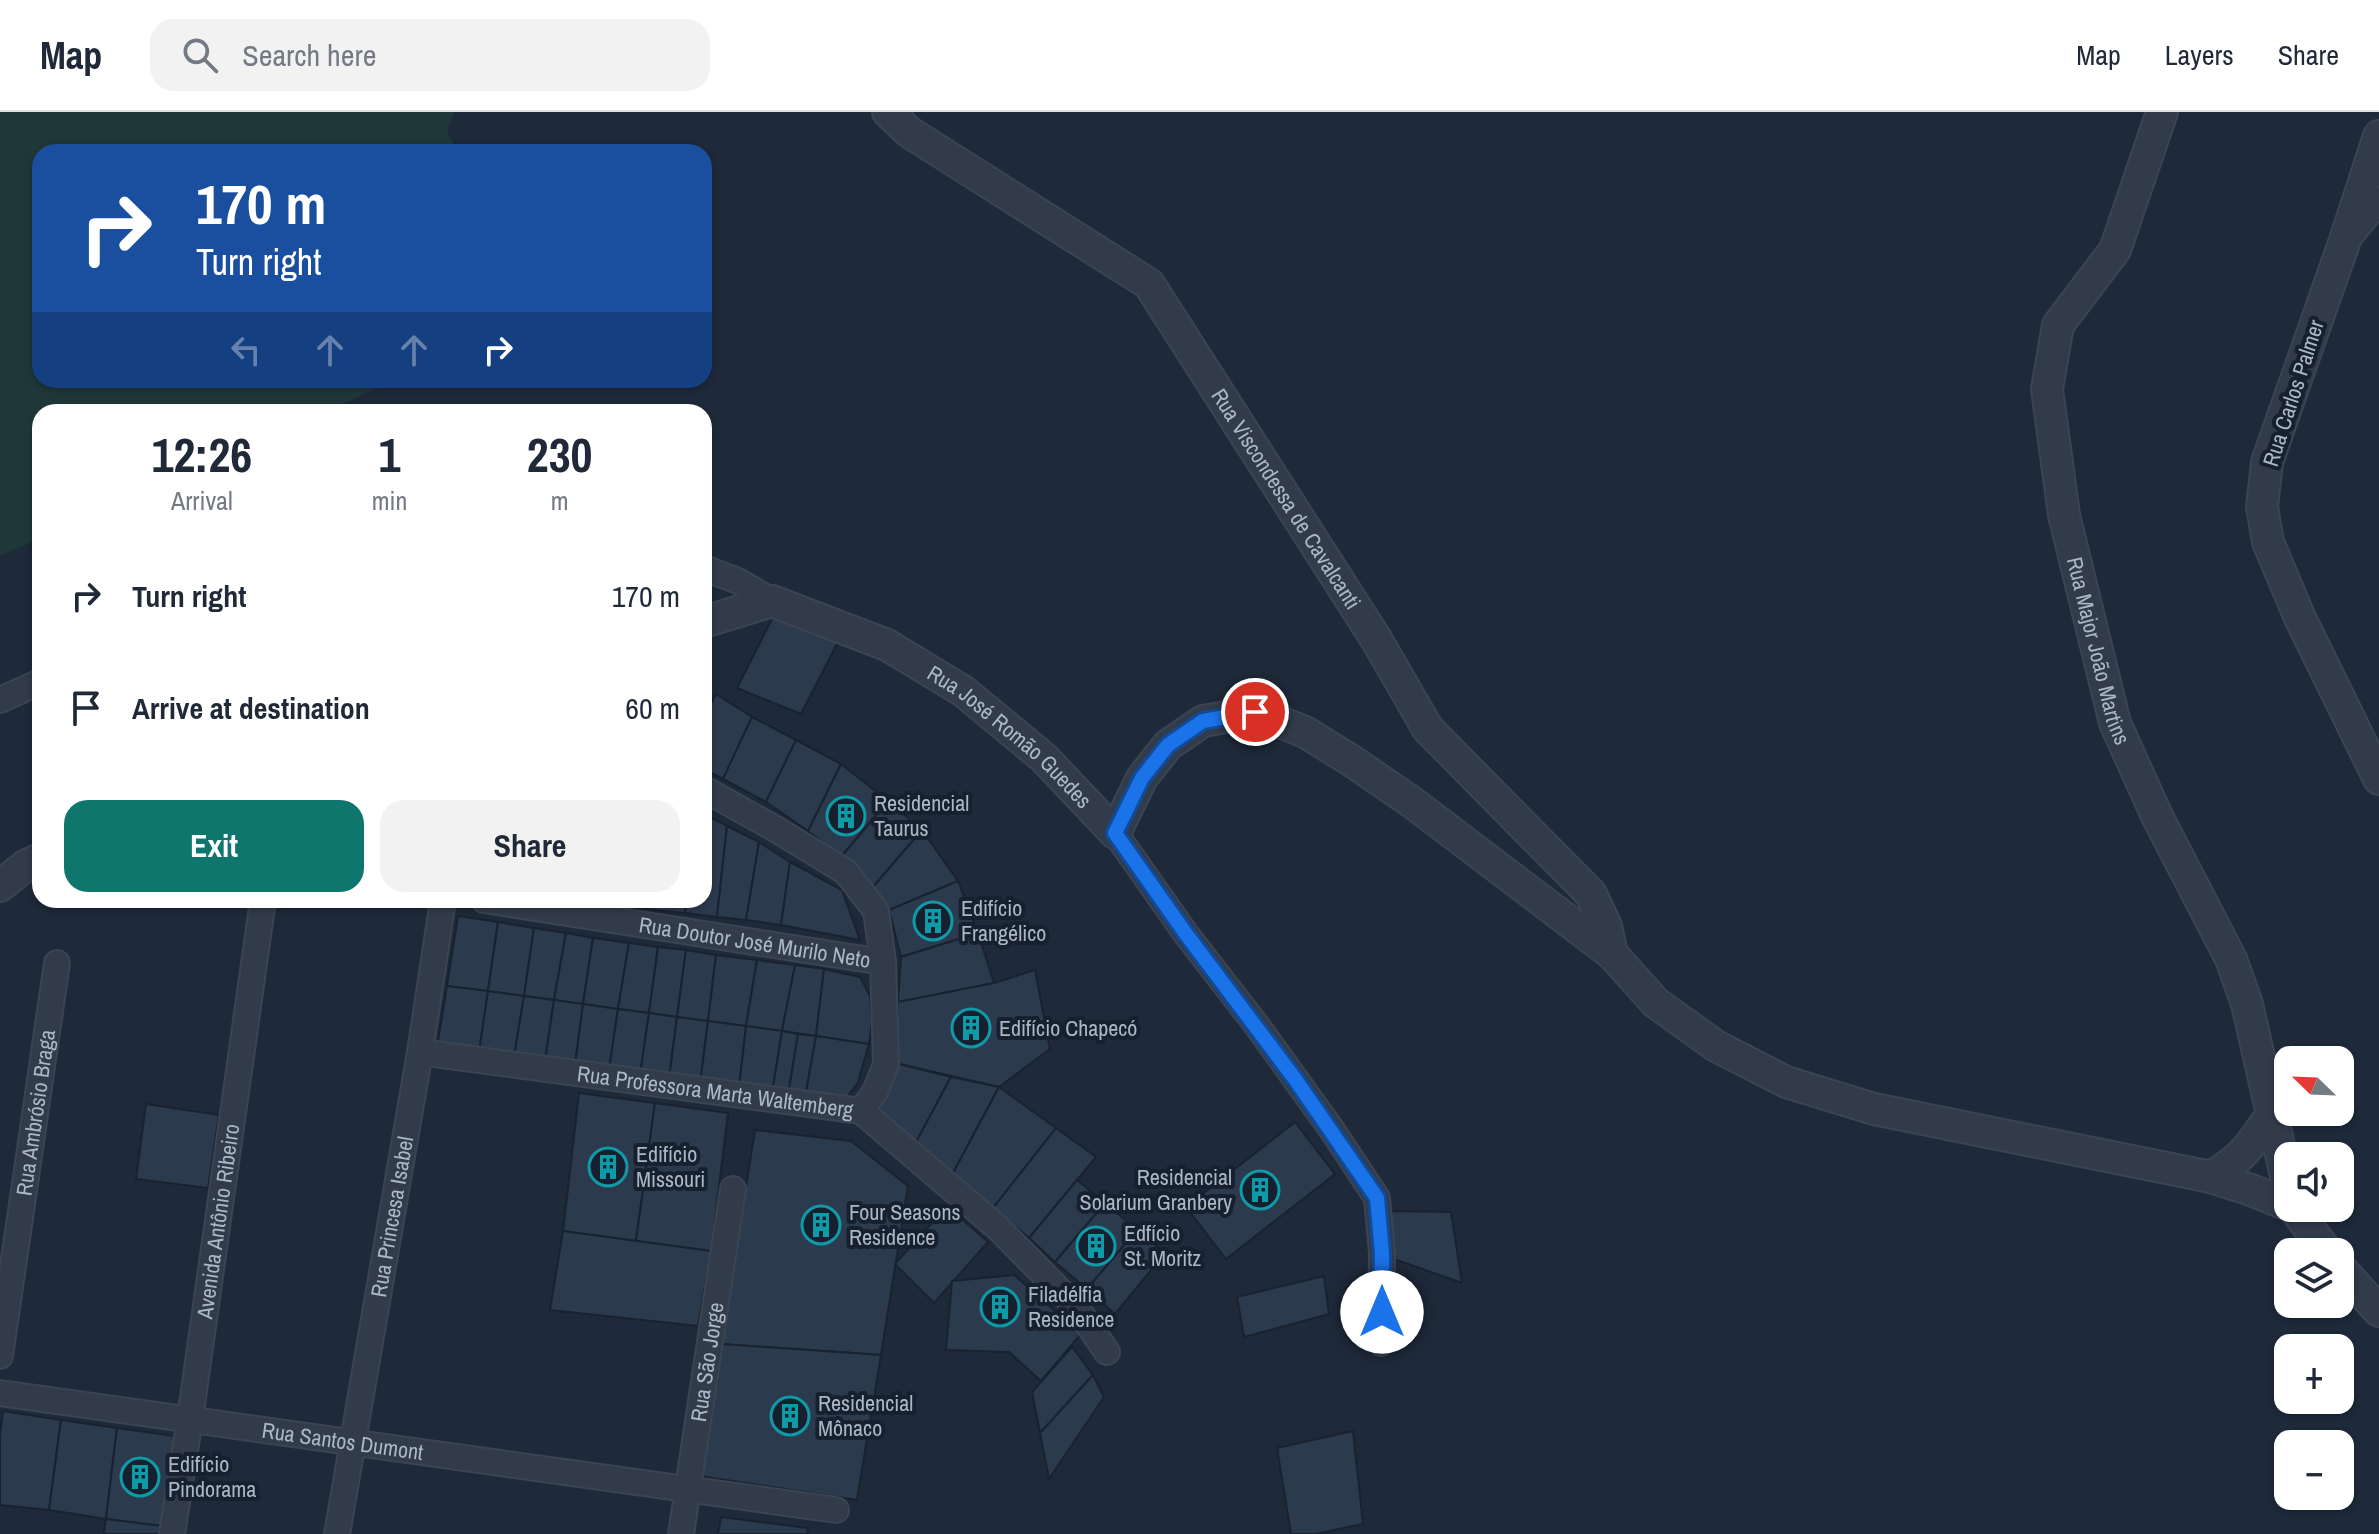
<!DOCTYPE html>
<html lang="en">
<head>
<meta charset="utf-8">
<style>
	:root { --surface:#fff; --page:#f2f2f3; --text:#1f2937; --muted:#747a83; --line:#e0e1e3; --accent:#0f766e }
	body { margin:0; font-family:"Archivo Narrow",sans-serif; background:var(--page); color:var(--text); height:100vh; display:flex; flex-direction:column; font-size:30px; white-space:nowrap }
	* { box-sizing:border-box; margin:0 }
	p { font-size:26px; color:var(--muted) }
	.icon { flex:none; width:44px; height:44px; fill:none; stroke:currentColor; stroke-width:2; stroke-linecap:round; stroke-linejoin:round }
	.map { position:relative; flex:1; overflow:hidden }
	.drawer { position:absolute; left:32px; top:292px; width:680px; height:504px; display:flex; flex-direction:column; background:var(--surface); border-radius:24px; box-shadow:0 2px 6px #0004 }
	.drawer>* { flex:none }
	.top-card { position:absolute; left:32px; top:32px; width:680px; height:244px; border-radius:24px; box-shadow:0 2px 6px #0004; background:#1a4fa0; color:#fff; overflow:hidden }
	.needle { width:52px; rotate:293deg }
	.buttons { position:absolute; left:2274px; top:934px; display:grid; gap:16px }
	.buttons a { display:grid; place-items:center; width:80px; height:80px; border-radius:16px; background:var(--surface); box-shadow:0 2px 6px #0004; font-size:40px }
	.pin { position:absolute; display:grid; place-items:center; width:68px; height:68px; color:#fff; margin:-34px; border:4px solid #fff; border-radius:50%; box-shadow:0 2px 8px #0007 }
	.me { position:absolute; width:88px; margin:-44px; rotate:0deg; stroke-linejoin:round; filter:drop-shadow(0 0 6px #0008) }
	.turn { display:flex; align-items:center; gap:28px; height:168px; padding:0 32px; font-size:36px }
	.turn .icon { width:104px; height:104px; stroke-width:2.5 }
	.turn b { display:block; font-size:56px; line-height:68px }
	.lanes { display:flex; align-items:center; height:76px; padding:0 32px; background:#0003; justify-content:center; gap:40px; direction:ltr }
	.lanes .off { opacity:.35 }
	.eta { display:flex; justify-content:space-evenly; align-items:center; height:136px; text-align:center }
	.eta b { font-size:48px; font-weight:700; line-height:56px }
	.action { display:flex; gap:16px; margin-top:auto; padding:16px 32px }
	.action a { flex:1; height:92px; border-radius:24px; background:var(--accent); color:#fff; font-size:32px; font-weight:700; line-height:92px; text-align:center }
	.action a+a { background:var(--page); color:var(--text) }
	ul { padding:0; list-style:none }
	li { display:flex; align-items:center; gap:24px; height:112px; padding:0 32px }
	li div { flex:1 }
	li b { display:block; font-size:30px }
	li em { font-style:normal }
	header { display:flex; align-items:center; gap:48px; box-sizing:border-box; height:112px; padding:0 40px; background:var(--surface); border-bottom:2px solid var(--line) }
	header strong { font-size:38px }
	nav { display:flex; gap:44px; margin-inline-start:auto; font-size:28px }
	.search { width:560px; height:72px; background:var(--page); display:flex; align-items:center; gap:20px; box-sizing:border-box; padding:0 28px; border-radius:24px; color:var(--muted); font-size:30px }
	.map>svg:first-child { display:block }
	.green { fill:#20373a }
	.building { fill:#2c3a4e; stroke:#192230; stroke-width:2 }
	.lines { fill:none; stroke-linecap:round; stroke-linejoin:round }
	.minor-casing { stroke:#3b4453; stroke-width:28 }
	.tertiary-casing { stroke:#3b4453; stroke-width:34 }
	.minor { stroke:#313b49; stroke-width:24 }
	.tertiary { stroke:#313b49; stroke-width:30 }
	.route-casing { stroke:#114b97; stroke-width:20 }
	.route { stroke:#1a73e8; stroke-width:14 }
	.labels { text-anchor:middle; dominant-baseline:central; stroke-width:8; stroke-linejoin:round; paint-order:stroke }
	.street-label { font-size:22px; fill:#abb6c6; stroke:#17202e }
	.poi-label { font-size:22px; fill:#abb6c6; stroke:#17202e; text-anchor:start }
</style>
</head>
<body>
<header>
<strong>Map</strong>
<div class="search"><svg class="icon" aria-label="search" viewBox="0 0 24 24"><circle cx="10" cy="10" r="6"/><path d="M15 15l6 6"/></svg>Search here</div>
<nav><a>Map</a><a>Layers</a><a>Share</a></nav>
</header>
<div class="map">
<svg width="2379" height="1422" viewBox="0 0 2379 1422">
	<rect width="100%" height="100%" fill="#1e2939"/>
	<!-- green -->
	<polygon class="green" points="0,0 454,0 447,21 459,40 40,40 40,268 396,268 324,300 40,300 40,426 0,444"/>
	<!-- building -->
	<g class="building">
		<polygon points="777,497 838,530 801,602 737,576"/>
		<polygon points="716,582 752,605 723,667 704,657 704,605"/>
		<polygon points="752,605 796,628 766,690 723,667"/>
		<polygon points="796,628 841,652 808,719 766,690"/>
		<polygon points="841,652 888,689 841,745 808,719"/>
		<polygon points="888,689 922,718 872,776 841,745"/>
		<polygon points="704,702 727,714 717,805 685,801 686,788 704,788"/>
		<polygon points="727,714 759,730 746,808 717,805"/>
		<polygon points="922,718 958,769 889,798 872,776"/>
		<polygon points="759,730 790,750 781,813 746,808"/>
		<polygon points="790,750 842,778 860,828 781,813"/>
		<polygon points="958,769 978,821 901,845 889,798"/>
		<polygon points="626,788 655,788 654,798 625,794"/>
		<polygon points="655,788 686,788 685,801 654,798"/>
		<polygon points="458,804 498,810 488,879 447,874"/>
		<polygon points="498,810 534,816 524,884 488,879"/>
		<polygon points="534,816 566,821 554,888 524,884"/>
		<polygon points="566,821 593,826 583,892 554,888"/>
		<polygon points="978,821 994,871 898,890 901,845"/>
		<polygon points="593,826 629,831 618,897 583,892"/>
		<polygon points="629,831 658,835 649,901 618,897"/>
		<polygon points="658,835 686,838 677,905 649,901"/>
		<polygon points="686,838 716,843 708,909 677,905"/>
		<polygon points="716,843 757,848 746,914 708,909"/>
		<polygon points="757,848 795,853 782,919 746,914"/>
		<polygon points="795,853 824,857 816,924 782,919"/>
		<polygon points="824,857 860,865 870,884 872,910 869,932 816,924"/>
		<polygon points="1035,858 1050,937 999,975 895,951 898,890 994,871"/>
		<polygon points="447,874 488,879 479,940 437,935"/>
		<polygon points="488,879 524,884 514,944 479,940"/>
		<polygon points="524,884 554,888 545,949 514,944"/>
		<polygon points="554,888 583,892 575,954 545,949"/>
		<polygon points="583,892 618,897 609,958 575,954"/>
		<polygon points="618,897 649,901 640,963 609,958"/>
		<polygon points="649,901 677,905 669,967 640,963"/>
		<polygon points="677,905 708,909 700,972 669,967"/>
		<polygon points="708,909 746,914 739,976 700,972"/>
		<polygon points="746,914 782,919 772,981 739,976"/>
		<polygon points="782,919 798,922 788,984 772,981"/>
		<polygon points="798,922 816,924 805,986 788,984"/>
		<polygon points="816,924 869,932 858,970 846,987 805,986"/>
		<polygon points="895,951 951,965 915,1032 876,1004"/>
		<polygon points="951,965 999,975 953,1061 915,1032"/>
		<polygon points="999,975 1056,1016 993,1096 953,1061"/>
		<polygon points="579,981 655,991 636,1129 563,1119"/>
		<polygon points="655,991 728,1001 711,1139 636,1129"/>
		<polygon points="146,992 219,1003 208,1076 136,1067"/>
		<polygon points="1295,1010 1335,1062 1226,1147 1186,1095"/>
		<polygon points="1056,1016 1096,1045 1029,1126 993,1096"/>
		<polygon points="755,1018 851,1029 908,1074 881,1243 721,1232"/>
		<polygon points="1077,1068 1105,1091 1055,1150 1029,1126"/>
		<polygon points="1105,1091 1137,1118 1087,1177 1055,1150"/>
		<polygon points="947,1094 988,1130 934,1191 895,1152"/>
		<polygon points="1391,1099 1451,1100 1462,1171 1394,1147"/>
		<polygon points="1137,1118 1165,1141 1115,1202 1087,1177"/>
		<polygon points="563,1119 711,1139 698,1214 550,1198"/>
		<polygon points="1014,1163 1081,1222 1041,1269 1009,1240 946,1238 952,1169"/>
		<polygon points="1324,1164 1329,1202 1244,1225 1237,1185"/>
		<polygon points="721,1232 881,1243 857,1388 699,1364"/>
		<polygon points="1072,1235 1093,1263 1040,1321 1032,1280"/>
		<polygon points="1093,1263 1104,1285 1049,1367 1040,1321"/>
		<polygon points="3,1299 61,1308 49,1398 0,1393 0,1322"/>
		<polygon points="61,1308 117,1316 106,1407 49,1398"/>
		<polygon points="117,1316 175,1324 162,1414 106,1407"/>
		<polygon points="1353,1319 1363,1412 1315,1422 1291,1422 1277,1336"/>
		<polygon points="721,1405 808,1416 807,1422 718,1422"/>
		<polygon points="106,1407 162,1414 161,1422 104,1422"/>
	</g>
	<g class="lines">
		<!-- minor casing -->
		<g class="minor-casing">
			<g id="minor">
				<polyline points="2351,123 2379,89"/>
				<polyline points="704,456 738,469 772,489"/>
				<polyline points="0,588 40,570"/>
				<polyline points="704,677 774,716 846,760 876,799 883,850 886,952 875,980 861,999"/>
				<polyline points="1115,721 1186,822 1258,915 1332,1018 1377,1086 1382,1141 1381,1231"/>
				<path id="s1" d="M484 788 883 850"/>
				<path id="s2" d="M420 940 861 999 997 1115 1076 1195 1107 1240"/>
				<path id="s3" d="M0 1244 57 851"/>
				<path id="s4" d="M0 1281 836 1398"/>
				<path id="s5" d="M172 1422 190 1307 262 795 265 788"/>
				<path id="s6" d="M337 1422 420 940 443 788"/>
				<path id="s7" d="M681 1422 733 1077"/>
			</g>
		</g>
		<!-- tertiary casing -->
		<g class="tertiary-casing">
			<g id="tertiary">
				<path id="s8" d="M888 0 909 20 1149 172 1376 527 1428 617 1591 782 1606 814 1612 842"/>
				<path id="s9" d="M2162 0 2115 138 2058 213 2047 277 2064 403 2115 611 2157 704 2231 847 2247 892 2288 1073"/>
				<polyline points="2379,24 2344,131 2267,350 2262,395 2268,430 2300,506 2379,667"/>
				<path id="s10" d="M704 510 772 489 887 533 963 579 1044 646 1115 721 1142 666 1168 633 1203 609 1255 600 1305 620 1352 649 1413 691 1612 842 1656 891 1716 934 1786 970 1874 997 2211 1065 2251 1078 2288 1093"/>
				<polyline points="0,774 25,754 40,747"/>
				<path d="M2211 1065C2243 1046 2250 1034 2271 1003"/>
				<polyline points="2294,1096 2327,1140"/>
				<polyline points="2340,1156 2379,1199"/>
			</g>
		</g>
		<!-- minor -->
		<use href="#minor" class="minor"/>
		<!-- tertiary -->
		<use href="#tertiary" class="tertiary"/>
	</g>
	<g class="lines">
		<!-- route casing -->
		<g class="route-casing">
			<polyline id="route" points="1255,600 1203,609 1168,633 1142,666 1115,721 1186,822 1295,967 1377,1086 1382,1141 1382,1200"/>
		</g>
		<!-- route -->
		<use href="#route" class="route"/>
	</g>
	<!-- icons -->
	<defs>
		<g id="building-ring" transform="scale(2)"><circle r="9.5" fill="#17202e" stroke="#0f9aa8" stroke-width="1.5"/><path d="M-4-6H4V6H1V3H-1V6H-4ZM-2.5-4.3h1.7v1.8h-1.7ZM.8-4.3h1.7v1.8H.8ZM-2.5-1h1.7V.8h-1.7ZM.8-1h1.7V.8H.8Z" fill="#0f9aa8"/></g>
	</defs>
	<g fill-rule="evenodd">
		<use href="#building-ring" x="846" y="704"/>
		<use href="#building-ring" x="933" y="809"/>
		<use href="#building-ring" x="971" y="916"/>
		<use href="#building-ring" x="608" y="1055"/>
		<use href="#building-ring" x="1260" y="1078"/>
		<use href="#building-ring" x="821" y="1113"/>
		<use href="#building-ring" x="1096" y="1134"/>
		<use href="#building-ring" x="1000" y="1195"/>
		<use href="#building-ring" x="790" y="1304"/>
		<use href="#building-ring" x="140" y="1365"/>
	</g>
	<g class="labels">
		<!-- street labels -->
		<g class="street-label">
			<text transform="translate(2293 281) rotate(-72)">Rua Carlos Palmer</text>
			<text stroke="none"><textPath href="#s8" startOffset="568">Rua Viscondessa de Cavalcanti</textPath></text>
			<text stroke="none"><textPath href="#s9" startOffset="572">Rua Major João Martins</textPath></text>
			<text stroke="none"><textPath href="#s10" startOffset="348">Rua José Romão Guedes</textPath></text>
			<text stroke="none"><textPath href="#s1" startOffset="274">Rua Doutor José Murilo Neto</textPath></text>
			<text stroke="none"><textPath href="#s2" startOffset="298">Rua Professora Marta Waltemberg</textPath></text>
			<text stroke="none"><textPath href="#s3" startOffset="246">Rua Ambrósio Braga</textPath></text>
			<text stroke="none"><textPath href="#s6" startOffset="322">Rua Princesa Isabel</textPath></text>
			<text stroke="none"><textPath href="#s5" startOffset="316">Avenida Antônio Ribeiro</textPath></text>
			<text stroke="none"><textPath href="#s7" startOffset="174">Rua São Jorge</textPath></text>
			<text stroke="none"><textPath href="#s4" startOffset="346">Rua Santos Dumont</textPath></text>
		</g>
		<!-- poi labels -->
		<g class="poi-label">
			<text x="874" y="691">Residencial<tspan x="874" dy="25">Taurus</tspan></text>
			<text x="961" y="796">Edifício<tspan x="961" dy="25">Frangélico</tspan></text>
			<text x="999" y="916">Edifício Chapecó</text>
			<text x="636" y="1042">Edifício<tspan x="636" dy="25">Missouri</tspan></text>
			<text x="1232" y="1065" text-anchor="end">Residencial<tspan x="1232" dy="25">Solarium Granbery</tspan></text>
			<text x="849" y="1100">Four Seasons<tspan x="849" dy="25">Residence</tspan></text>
			<text x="1124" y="1121">Edfício<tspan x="1124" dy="25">St. Moritz</tspan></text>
			<text x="1028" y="1182">Filadélfia<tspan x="1028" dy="25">Residence</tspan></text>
			<text x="818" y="1291">Residencial<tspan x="818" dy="25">Mônaco</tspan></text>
			<text x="168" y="1352">Edifício<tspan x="168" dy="25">Pindorama</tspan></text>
		</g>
	</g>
</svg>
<div class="buttons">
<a><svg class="needle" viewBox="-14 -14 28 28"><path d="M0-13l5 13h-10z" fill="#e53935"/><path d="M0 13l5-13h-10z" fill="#747a83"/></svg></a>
<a><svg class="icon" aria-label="sound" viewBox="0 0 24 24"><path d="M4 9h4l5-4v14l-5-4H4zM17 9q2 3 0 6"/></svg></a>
<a><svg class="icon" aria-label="layers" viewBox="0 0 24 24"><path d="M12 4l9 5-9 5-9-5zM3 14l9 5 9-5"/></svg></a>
<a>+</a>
<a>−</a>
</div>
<div class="pin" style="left:1255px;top:600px;background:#d93025"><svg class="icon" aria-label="arrive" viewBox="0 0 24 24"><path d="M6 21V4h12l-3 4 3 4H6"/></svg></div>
<svg class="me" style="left:1382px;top:1200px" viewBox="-20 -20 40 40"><circle r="19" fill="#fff"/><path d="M0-13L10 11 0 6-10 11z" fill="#1a73e8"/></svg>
<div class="top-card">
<div class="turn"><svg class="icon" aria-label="right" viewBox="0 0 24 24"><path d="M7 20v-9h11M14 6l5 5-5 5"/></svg><div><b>170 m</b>Turn right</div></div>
<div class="lanes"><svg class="icon off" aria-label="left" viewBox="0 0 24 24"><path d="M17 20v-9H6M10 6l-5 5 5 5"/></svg><svg class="icon off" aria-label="ahead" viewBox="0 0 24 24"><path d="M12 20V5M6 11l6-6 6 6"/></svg><svg class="icon off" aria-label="ahead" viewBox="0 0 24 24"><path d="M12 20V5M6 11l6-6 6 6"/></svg><svg class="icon" aria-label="right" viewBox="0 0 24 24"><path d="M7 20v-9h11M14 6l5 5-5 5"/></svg></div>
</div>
<section class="drawer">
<div class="eta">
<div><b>12:26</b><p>Arrival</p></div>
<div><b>1</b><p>min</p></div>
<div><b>230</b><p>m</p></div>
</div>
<ul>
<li><svg class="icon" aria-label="right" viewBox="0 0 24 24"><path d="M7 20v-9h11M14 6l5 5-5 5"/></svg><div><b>Turn right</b></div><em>170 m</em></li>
<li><svg class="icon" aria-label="arrive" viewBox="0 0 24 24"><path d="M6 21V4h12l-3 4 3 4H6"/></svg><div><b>Arrive at destination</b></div><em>60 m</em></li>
</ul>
<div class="action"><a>Exit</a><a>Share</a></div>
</section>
</div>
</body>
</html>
